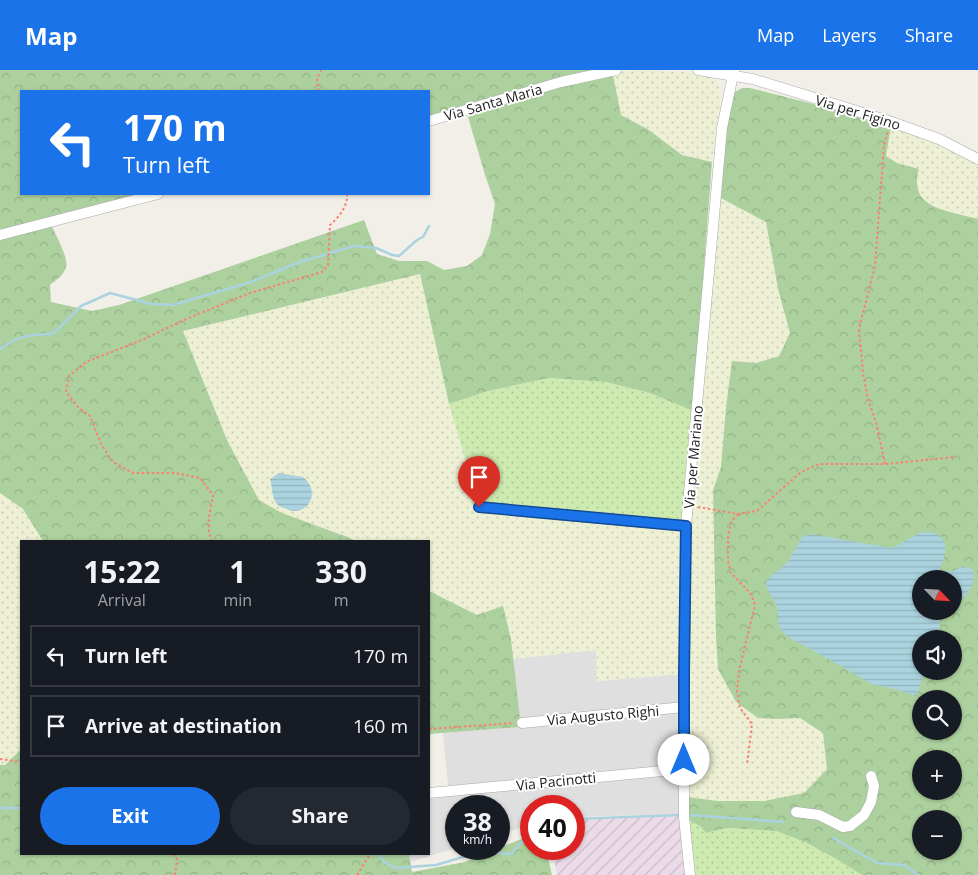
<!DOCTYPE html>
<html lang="en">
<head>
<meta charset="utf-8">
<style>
	:root { --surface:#171b24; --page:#242831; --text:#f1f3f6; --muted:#9ea1a6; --line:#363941; --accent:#1a73e8 }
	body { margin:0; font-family:"Open Sans",sans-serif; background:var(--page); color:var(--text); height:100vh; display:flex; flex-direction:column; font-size:19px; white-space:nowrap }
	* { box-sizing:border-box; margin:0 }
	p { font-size:16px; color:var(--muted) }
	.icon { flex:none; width:28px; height:28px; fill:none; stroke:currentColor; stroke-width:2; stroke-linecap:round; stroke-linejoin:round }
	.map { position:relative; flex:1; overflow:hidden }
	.sheet { position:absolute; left:20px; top:470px; width:410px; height:315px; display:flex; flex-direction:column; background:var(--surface); border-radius:0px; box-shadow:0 1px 4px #0004 }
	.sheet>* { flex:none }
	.guide { position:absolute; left:20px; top:20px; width:410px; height:105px; border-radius:0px; box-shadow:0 1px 4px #0004; background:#1a73e8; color:#fff; overflow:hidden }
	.needle { width:32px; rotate:115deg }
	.tools { position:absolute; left:912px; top:500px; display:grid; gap:10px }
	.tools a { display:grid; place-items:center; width:50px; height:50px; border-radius:50%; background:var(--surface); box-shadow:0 1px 4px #0004; font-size:25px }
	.speed { position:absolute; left:445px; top:725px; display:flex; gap:10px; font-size:25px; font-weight:700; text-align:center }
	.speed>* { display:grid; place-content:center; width:65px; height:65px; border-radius:50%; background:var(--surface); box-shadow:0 1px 4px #0004; line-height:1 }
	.speed small { font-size:12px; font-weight:400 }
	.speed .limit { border:8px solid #d22; background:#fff; color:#111 }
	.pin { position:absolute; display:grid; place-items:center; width:42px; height:42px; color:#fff; margin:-51px -21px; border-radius:50% 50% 50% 0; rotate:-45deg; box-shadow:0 0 5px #0007 }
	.pin .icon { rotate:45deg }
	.me { position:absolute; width:55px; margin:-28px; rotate:0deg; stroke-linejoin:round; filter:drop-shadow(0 0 4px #0008) }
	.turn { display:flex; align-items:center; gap:18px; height:105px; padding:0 20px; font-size:22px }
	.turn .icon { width:65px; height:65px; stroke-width:2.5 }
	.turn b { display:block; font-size:35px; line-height:42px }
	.eta { display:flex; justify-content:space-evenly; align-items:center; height:85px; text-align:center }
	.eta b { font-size:30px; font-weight:700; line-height:35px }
	.cta { display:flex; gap:10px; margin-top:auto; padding:10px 20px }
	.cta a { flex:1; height:58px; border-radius:30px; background:var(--accent); color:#fff; font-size:20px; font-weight:700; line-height:58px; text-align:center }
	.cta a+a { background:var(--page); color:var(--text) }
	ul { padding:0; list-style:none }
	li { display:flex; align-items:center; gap:15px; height:62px; margin:0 10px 8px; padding:0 10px; border:2px solid var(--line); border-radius:0px }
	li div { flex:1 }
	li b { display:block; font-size:19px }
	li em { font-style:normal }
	header { display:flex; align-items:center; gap:30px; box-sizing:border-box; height:70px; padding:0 25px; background:var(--accent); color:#fff }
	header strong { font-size:24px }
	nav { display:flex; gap:28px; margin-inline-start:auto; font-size:18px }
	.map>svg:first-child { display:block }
	.residential { fill:#e0dfdf }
	.industrial { fill:url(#industrial-furrows) }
	.farmland { fill:url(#farmland-dots) }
	.grass { fill:url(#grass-dots) }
	.forest { fill:url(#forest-crowns); fill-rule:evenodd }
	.water { fill:url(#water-rules) }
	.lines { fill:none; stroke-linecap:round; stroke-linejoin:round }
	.stream { stroke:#aad3df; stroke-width:2.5 }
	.minor-casing { stroke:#a9a9a9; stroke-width:11 }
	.path { stroke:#fa8072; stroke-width:2; stroke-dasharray:2.5 2.5; stroke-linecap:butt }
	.minor { stroke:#fff; stroke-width:10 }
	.route-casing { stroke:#114b97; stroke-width:12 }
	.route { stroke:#1a73e8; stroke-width:9 }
	.labels { text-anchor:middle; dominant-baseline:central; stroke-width:4; stroke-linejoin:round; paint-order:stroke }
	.street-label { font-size:14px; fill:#222; stroke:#fff }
</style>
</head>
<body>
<header>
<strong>Map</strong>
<nav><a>Map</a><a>Layers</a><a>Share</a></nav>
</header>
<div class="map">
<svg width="978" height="805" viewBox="0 0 978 805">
	<defs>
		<pattern id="industrial-furrows" width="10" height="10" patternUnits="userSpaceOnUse" patternTransform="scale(1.25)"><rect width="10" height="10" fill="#ebdbe8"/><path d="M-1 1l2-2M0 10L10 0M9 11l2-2" fill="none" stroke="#c9bcc7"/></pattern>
		<pattern id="farmland-dots" width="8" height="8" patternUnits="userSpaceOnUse" patternTransform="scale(1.25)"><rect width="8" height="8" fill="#eef0d5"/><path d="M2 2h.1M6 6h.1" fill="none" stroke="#ccceb7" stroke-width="1.8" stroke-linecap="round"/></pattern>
		<pattern id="grass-dots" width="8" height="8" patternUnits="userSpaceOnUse" patternTransform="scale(1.25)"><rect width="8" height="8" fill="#cdebb0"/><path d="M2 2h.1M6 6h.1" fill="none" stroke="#b0c997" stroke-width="1.8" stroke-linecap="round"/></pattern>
		<pattern id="forest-crowns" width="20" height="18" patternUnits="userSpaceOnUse" patternTransform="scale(1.25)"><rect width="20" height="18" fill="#add19e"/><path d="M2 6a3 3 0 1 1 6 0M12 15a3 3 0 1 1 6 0" fill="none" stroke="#95b388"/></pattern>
		<pattern id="water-rules" width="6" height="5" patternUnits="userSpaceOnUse" patternTransform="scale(1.25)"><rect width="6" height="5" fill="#aad3df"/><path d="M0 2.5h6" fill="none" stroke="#92b5bf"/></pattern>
	</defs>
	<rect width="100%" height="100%" fill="#f2efe9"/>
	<!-- residential -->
	<polygon class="residential" points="596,580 597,611 681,604 680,744 574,747 574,736 531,736 531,754 499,765 499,736 456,736 456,778 410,792 409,784 429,784 429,729 449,726 443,663 521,657 512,589"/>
	<!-- industrial -->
	<polygon class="industrial" points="680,746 686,805 557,805 552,779 574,779 574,750"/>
	<!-- farmland -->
	<g class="farmland">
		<polygon points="635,0 686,2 709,6 716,10 721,19 721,29 712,92 682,85 649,60 621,45 613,3"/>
		<polygon points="891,57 951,80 978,94 978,149 942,139 923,130 916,117 919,99 897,93 886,86"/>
		<polygon points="717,126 766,152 778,219 790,263 779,286 756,293 732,292 726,337 721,397 713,420 716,568 718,599 758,648 778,649 800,648 823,663 827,699 804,723 764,731 718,731 688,727 689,484"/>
		<polygon points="420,204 449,334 479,437 683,456 680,513 681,604 597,611 596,580 512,589 511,569 477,545 429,521 429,471 355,471 350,468 282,443 259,430 227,370 183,261"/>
		<polygon points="0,423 23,439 43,471 21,471 21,679 5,695 0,695"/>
	</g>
	<!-- grass -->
	<g class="grass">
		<polygon points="549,308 606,312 650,323 693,341 683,456 479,437 449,334 488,321"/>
		<polygon points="688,750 700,756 706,763 727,758 776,761 805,772 838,790 862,805 694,805"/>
	</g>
	<!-- forest -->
	<g class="forest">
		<path d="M0 0H612L621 45 649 60 682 85 712 92 693 341 650 323 606 312 549 308 488 321 449 334 420 204 183 261 227 370 259 430 282 443 350 468 355 471H43L23 439 0 423ZM21 21H429V51L466 40 485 105 495 134 490 164 482 185 467 196 444 200 427 191H399L377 184 364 150 119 235 92 241 51 232 50 215C56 210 64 205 66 197 69 188 54 162 50 152L157 124H21Z"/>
		<path d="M742 18H750L833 39 891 57 886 86 897 93 919 99C907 140 950 140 978 149V805H862L838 790 805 772 776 761 727 758 706 763 700 756 688 750V727L718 731H764L804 723 827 699 823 663 800 648 778 649 758 648 736 632 718 599 716 568 713 420 721 397 726 337 732 291 756 293 779 286 790 263 778 219 766 152 717 126 731 28 735 22ZM921 509H954V541H921ZM921 569H954V601H921ZM921 629H954V661H921ZM921 689H954V721H921ZM921 749H954V781H921Z"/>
		<polygon points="429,521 477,545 503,536 511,569 521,657 429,664"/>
		<polygon points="21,679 21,784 409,784 412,802 465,792 531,765 531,779 546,779 552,805 0,805 0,695 5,695"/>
	</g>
	<!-- water -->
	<g class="water">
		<path d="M279 403 303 407C322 421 308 450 284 438 280 437 277 435 275 431 272 426 272 415 270 409Z"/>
		<path d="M929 462C956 467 943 492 936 509H921V541H939L940 558 935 567 921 569V601H926L923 605 918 623 914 625 895 619 871 614 843 597 788 567C773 555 781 548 776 534 772 526 766 521 766 512L771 506 788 492 802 467 811 464 816 465 892 478 920 463Z"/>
		<path d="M963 496 973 500C977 511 969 521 962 530H954V509H943L945 501H953Z"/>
	</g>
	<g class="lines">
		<!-- stream -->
		<g class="stream">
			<path d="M0 279C18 265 31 265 53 264L81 236 110 223 152 234 173 235 251 212 300 192 354 176 376 178 392 185 399 186 417 170 423 167 429 156"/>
			<polyline points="0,738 21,738"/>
			<polyline points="690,745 783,752"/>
			<polyline points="574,749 680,745"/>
			<polyline points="833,768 877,793 904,795 918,805"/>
			<polyline points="379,784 384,792 396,798 436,795 483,781 511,784 531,762"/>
		</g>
		<!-- minor casing -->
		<g class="minor-casing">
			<g id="minor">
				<polyline points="698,0 753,9 889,51 939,69 978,89"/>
				<polyline points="429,51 561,12 616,0"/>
				<polyline points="0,165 158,124"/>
				<polyline points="479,437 686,456"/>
				<polyline points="522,653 684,637"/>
				<polyline points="429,723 684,699"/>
				<polyline points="796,742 819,745 843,757 850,756 864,745 871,732 874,716 871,706"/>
				<polyline points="690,805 684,747 684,603 686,456 722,58 734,0"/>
			</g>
		</g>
		<!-- path -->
		<g class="path">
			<polyline points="319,21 317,9 321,0"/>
			<polyline points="885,394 876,352 868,329 863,303 859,259 875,196 884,75 888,60"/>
			<polyline points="698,437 738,444 757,441 801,402 819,394 885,394 956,387"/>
			<polyline points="738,444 731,452 728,467 728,491 731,503 751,524 755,535 739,601 737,622 740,638 752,654 747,695"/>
			<path d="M213 471C204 460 211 439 213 425L200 408 175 403H133L113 392 101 374 90 346 78 337 66 322 69 306 86 292 142 270 184 250 250 223 322 202 328 195 330 155C339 147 348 136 347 124"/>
			<polyline points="235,471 241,471"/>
			<polyline points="429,659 514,653"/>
			<polyline points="0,689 21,692"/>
			<polyline points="173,784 177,789 175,805"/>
			<polyline points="357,805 370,784"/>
		</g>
		<!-- minor -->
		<use href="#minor" class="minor"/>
	</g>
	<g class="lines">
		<!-- route casing -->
		<g class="route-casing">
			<polyline id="route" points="479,437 686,456 684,603 684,690"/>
		</g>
		<!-- route -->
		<use href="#route" class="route"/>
	</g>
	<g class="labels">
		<!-- street labels -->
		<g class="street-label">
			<text transform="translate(493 32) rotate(-16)">Via Santa Maria</text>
			<text transform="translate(858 42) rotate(17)">Via per Figino</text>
			<text transform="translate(693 387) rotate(-85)">Via per Mariano</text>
			<text transform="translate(603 645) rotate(-5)">Via Augusto Righi</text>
			<text transform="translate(556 711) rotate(-6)">Via Pacinotti</text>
		</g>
	</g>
</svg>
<div class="tools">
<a><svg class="needle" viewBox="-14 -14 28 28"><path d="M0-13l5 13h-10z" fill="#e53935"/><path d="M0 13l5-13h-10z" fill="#9ea1a6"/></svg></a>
<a><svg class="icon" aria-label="sound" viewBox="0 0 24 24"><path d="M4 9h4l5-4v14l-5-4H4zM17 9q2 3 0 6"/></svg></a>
<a><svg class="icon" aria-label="search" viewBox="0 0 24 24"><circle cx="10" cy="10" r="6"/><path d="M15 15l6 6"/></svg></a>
<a>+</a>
<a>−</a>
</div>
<div class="speed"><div>38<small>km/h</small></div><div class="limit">40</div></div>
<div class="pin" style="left:479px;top:437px;background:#d93025"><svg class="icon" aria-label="arrive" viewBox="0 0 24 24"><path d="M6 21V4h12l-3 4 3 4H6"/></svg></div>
<svg class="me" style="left:684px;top:690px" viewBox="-20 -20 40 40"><circle r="19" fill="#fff"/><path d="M0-13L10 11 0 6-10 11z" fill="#1a73e8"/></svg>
<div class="guide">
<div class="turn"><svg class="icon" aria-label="left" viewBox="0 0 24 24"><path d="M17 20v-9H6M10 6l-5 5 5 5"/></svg><div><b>170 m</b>Turn left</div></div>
</div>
<section class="sheet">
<div class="eta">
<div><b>15:22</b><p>Arrival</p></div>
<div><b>1</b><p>min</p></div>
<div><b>330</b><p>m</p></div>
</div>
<ul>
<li><svg class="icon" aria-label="left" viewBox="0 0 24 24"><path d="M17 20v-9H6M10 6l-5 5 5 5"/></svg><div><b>Turn left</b></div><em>170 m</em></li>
<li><svg class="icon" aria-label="arrive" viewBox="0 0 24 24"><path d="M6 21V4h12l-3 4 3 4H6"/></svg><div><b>Arrive at destination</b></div><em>160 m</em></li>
</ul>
<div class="cta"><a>Exit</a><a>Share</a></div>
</section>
</div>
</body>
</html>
